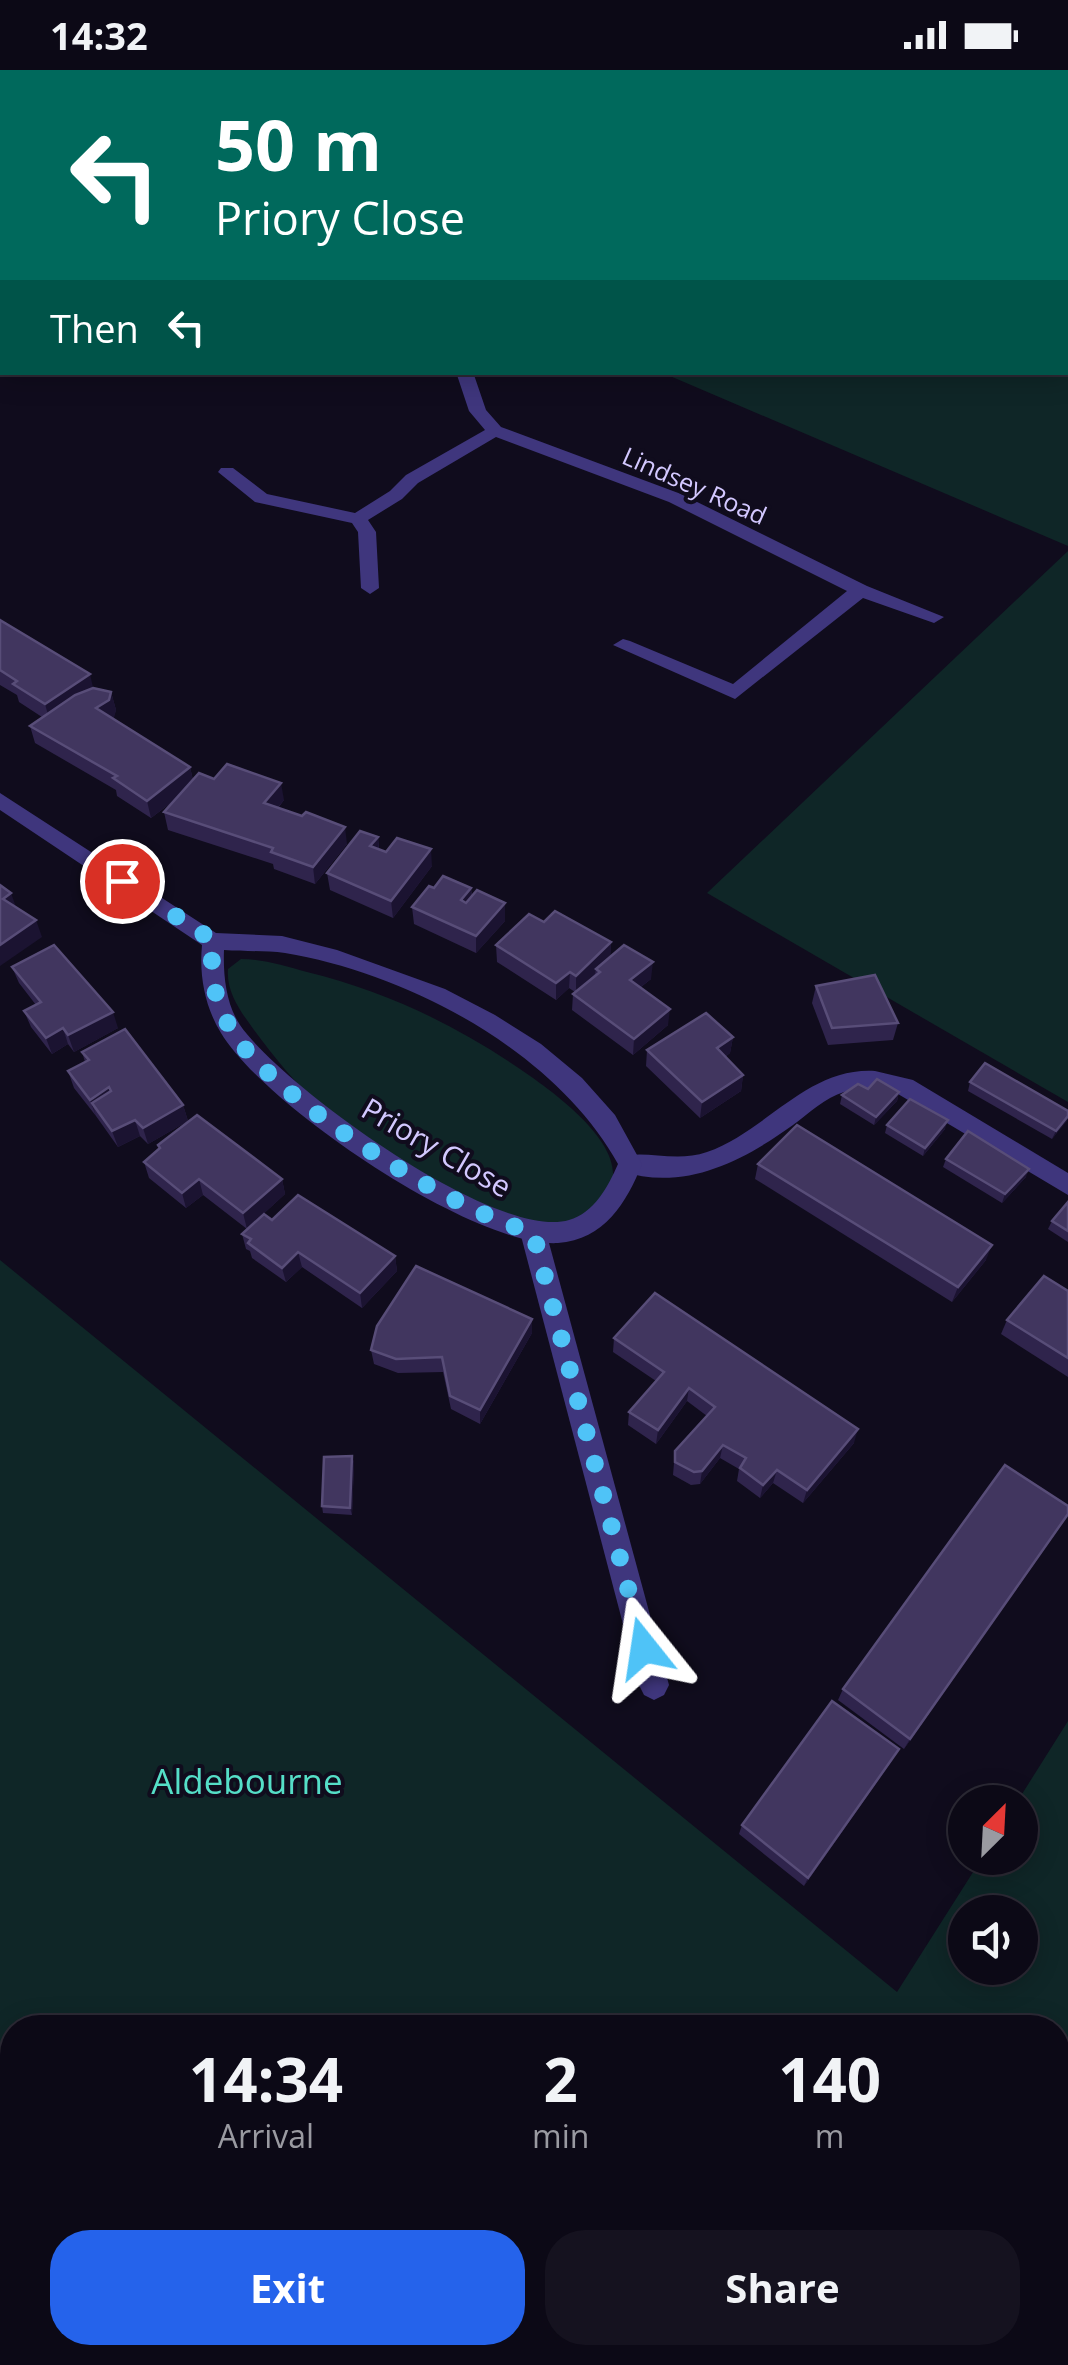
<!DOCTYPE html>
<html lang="en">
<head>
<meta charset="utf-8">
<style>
	:root { --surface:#0c0916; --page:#15121f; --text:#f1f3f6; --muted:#9a9aa1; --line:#2c2a35; --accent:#2563eb }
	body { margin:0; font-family:"Open Sans",sans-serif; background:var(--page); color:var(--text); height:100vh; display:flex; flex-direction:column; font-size:38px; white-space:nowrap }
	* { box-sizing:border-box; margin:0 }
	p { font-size:32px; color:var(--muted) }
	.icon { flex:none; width:55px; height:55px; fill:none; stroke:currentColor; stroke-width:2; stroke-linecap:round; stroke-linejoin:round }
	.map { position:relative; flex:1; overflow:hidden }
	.drawer { position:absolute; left:0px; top:1945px; width:1070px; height:350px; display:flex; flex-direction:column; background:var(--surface); border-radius:40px 40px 0 0; box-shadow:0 5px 25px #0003,0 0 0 2px var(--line) }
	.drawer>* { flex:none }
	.banner { position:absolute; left:0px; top:0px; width:1070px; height:305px; box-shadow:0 5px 25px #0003,0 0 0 2px var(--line); background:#00695c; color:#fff; overflow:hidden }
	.needle { width:65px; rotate:24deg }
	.buttons { position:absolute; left:948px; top:1715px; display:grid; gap:20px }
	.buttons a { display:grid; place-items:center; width:90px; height:90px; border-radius:50%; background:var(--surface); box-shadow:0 5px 25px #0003,0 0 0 2px var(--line); font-size:50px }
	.pin { position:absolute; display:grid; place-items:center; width:85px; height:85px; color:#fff; margin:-42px; border:5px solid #fff; border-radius:50%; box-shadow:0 2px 10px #0007 }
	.me { position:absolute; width:110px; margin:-55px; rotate:345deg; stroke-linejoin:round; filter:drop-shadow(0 0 8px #0008) }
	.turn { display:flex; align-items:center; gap:35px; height:210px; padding:0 50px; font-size:45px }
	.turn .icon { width:130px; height:130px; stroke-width:2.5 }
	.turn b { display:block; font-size:70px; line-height:85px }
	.then { display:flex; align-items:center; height:95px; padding:0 50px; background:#0003; gap:20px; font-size:38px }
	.eta { display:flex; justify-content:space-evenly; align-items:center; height:170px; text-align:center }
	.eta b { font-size:60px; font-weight:700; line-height:70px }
	.action { display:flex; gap:20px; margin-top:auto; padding:20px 50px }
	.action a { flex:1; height:115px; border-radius:40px; background:var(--accent); color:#fff; font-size:40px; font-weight:700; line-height:115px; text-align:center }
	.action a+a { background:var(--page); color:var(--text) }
	.status { display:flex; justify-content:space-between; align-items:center; height:70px; padding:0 50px; background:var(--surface); direction:ltr }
	.status svg { height:28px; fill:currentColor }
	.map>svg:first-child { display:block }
	.green { fill:#0f2627; fill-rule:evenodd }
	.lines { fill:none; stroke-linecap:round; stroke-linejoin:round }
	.service { fill:#3f367d; fill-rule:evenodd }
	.minor { fill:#3f367d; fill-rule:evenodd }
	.wall { fill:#2f244c }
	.shaded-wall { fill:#1b1331 }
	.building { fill:#41365f; stroke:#584d78; stroke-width:2.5 }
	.route { stroke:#4fc3f7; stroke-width:18; stroke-dasharray:0 32.4 }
	.labels { text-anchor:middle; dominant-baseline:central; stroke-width:8; stroke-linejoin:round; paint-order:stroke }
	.far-street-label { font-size:25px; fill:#d3c8ff; stroke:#100c1d }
	.street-label { font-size:30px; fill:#d3c8ff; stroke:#100c1d }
	.near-park-label { font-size:35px; fill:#55dec7; stroke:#100c1d }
</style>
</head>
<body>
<div class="status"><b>14:32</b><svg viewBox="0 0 49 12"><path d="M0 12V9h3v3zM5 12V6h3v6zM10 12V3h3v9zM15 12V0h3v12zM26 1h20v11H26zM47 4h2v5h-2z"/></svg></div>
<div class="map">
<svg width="1068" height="2295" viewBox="0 0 1068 2295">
	<rect width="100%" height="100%" fill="#100c1d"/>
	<!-- green -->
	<g class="green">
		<polygon points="158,0 1068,0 1068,476 663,303 1068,302 1068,2 153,2"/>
		<polygon points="1068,481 1068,1032 707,823"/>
		<path d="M241 889C263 889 285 896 307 902 385 921 454 954 520 999 558 1025 656 1094 592 1139 579 1148 558 1158 543 1156 483 1149 430 1109 381 1077 362 1065 341 1054 324 1039 297 1016 275 988 254 960 241 942 226 922 228 899Z"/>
		<path d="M0 1190 897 1922 982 1788H1020V1732H1017L1068 1651V2295H0ZM1020 1842V1898H965V1842ZM12 1958H1058V2282H12Z"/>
	</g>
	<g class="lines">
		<!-- service -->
		<g class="service">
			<path d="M875 1001 913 1010 1068 1103V1125L898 1024C880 1020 862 1017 844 1022 826 1027 808 1044 793 1055 743 1091 684 1122 621 1101L618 1094 621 1087C644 1079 675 1093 707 1082 767 1061 807 997 875 1001Z"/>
			<polygon points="533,1152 542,1155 546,1162 669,1615 664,1625 654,1630 644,1625 639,1615 520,1162 524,1155"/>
		</g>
		<!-- minor -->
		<g class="minor">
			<polygon points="2,157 2,168 0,169 0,158"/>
			<polygon points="0,247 2,248 2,258 0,257"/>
			<polygon points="456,302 473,302 486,340 501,357 681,424 867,516 944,547 934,553 863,528 735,629 613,575 623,569 630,571 733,614 847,521 669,432 496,367 418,413 402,429 368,450 376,462 379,518 370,524 361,518 358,462 352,453 255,432 218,402 221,398 233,398 267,424 355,443 390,421 406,405 485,360 469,341"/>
			<path d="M0 723 216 863 282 866 337 880 445 919 495 945 541 974 582 1008 615 1045 642 1094C627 1132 604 1170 558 1173 474 1178 264 1035 221 963 205 937 199 906 202 875L0 740ZM224 880C244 882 265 880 285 883 410 904 556 982 618 1094 608 1117 594 1143 569 1150 496 1172 280 1014 240 955 226 934 223 905 224 880Z"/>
		</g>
	</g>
	<!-- wall -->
	<g class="wall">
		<polygon points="0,550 93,618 111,622 116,640 113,649 190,697 193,710 214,709 284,730 278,738 347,774 315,814 274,799 273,794 168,760 164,742 176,729 151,748 117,726 116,720 35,673 30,656 42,647 19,632 17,625 0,615"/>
		<polygon points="378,767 379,779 432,796 393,848 330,820 327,803"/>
		<polygon points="434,818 471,818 472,827 505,851 476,883 414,854 412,837"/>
		<polygon points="544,852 611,872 610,887 651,909 641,917 668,955 633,985 572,940 573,924 575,922 569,918 556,930 497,892 496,875"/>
		<polygon points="12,897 118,958 74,982 68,974 52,984 31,957 24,941 36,935 19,913"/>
		<polygon points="816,916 898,953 893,970 828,975 812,933"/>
		<polygon points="733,967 730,983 725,987 743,1005 741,1021 700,1048 646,996 647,980"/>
		<polygon points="82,982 183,1035 188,1051 148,1074 140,1066 118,1077 96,1046 74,1018 68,1001 85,992"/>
		<polygon points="970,1012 1068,1041 1068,1048 1052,1069 968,1021"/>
		<polygon points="868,1019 899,1022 897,1031 874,1055 840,1034 842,1025"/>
		<polygon points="887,1055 945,1059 923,1086 885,1063"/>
		<polygon points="158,1075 282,1109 285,1124 247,1159 203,1125 186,1138 149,1108 144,1092 160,1079"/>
		<polygon points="946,1089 1026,1107 1002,1133 943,1097"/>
		<polygon points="758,1094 986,1190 952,1232 755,1109"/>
		<polygon points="1068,1132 1068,1172 1048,1159 1052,1151"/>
		<polygon points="272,1150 395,1186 397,1201 362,1238 302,1197 286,1212 252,1188 250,1181 246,1179 242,1164"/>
		<polygon points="1068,1221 1068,1307 1001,1264 1007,1250"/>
		<polygon points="532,1249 532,1263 480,1354 451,1339 443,1302 398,1303 374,1294 371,1280"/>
		<polygon points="614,1268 854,1373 803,1433 773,1413 760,1428 737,1411 739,1399 720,1388 700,1414 691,1415 673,1405 675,1381 707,1346 687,1331 656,1374 628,1355 629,1342 656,1311 613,1282"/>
		<polygon points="352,1386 354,1393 352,1445 323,1443 322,1436"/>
		<polygon points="1064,1451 904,1679 838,1630 843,1619"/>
		<polygon points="893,1689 804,1816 739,1764 742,1755"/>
	</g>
	<!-- shaded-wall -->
	<g class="shaded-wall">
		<polygon points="26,0 56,0 51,2 27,2"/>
		<polygon points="2,7 2,26 0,27 0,8"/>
		<polygon points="90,604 94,622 50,652 45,634"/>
		<polygon points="111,622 116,640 114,648 101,656 96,638"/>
		<polygon points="190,697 194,715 151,748 147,731"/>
		<polygon points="281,713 284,730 267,750 264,733"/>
		<polygon points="345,757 347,774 315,814 313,797"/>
		<polygon points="378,767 379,784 370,776"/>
		<polygon points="431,779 432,796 393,848 391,831"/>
		<polygon points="471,818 472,835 461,830"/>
		<polygon points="11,823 17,840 3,829"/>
		<polygon points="505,833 505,851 476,883 476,866"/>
		<polygon points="36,850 42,867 0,896 0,875"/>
		<polygon points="611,872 610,889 596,899 595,904 576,923 576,906"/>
		<polygon points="653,892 651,909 629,926 630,910"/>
		<polygon points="570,902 569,918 556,930 556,913"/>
		<polygon points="670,939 668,955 633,985 634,969"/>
		<polygon points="113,942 118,958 74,982 68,965"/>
		<polygon points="63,958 68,974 52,984 46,968"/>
		<polygon points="733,967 730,983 715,994 717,978"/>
		<polygon points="743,1005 741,1021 700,1048 702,1032"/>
		<polygon points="109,1017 114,1034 92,1033 96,1046 90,1030"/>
		<polygon points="899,1022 897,1031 874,1055 876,1047"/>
		<polygon points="183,1035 188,1051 148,1074 143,1058"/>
		<polygon points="1068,1046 1067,1051 1052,1069 1056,1061"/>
		<polygon points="135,1050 140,1066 118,1077 112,1061"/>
		<polygon points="948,1050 945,1059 923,1086 925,1078"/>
		<polygon points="1029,1099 1026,1107 1002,1133 1005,1124"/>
		<polygon points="199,1109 203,1125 186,1138 182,1123"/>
		<polygon points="282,1109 285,1124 247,1159 243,1143"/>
		<polygon points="992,1175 986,1190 952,1232 958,1217"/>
		<polygon points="298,1182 302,1197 286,1212 282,1198"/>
		<polygon points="395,1186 397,1201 362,1238 360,1223"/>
		<polygon points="532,1249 532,1263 480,1354 480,1340"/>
		<polygon points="689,1318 687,1331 656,1374 658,1360"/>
		<polygon points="858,1359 854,1373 803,1433 807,1420"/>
		<polygon points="723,1375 720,1388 700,1414 702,1401"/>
		<polygon points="352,1386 354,1393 352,1445 350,1438"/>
		<polygon points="777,1400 773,1413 760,1428 763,1415"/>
		<polygon points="1068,1444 904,1679 910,1669"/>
		<polygon points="899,1679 893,1689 804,1816 808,1808"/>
	</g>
	<!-- building -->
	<g class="building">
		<polygon points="0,0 17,0 12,2 2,2 2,7 0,8"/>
		<polygon points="0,550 90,604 45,634 13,614 17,611 0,600"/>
		<polygon points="93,618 111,622 109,630 96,638 190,697 147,731 113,708 117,706 30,656 75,625"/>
		<polygon points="227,694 281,713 264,733 302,746 306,742 345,757 313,797 271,782 273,778 164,742 199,703 214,709"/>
		<polygon points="360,761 378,767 370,776 386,782 397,768 431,779 391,831 327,803"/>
		<polygon points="443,806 471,818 461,830 466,833 477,820 505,833 476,866 412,837 429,816 434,818"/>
		<polygon points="0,815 11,823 3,829 36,850 0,875"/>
		<polygon points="555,841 611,872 576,906 570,902 556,913 496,875 529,844 544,852"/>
		<polygon points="54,875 113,942 68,965 63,958 46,968 24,941 41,932 12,897"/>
		<polygon points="624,875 653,892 630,910 670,939 634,969 573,924 600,902 596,899"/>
		<polygon points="875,905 898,953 832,958 816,916"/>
		<polygon points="706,943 733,967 717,978 743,1005 702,1032 647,980"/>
		<polygon points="125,959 183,1035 143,1058 135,1050 112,1061 92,1033 111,1021 109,1017 90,1030 68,1001 89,990 82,982"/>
		<polygon points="985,993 1068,1041 1068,1046 1056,1061 970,1012"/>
		<polygon points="877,1009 899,1022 876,1047 842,1025 858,1014 868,1019"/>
		<polygon points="910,1029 948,1050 925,1078 887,1055"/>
		<polygon points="197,1045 282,1109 243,1143 199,1109 182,1123 144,1092 160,1078 158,1075"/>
		<polygon points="797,1055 992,1175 958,1217 758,1094"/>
		<polygon points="968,1061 1029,1099 1005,1124 946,1089"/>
		<polygon points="298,1125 395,1186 360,1223 298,1182 282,1198 248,1173 251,1169 242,1164 264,1144 272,1150"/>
		<polygon points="1068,1132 1068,1161 1052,1151"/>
		<polygon points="416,1196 532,1249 480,1340 450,1326 442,1287 396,1289 371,1280 377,1256"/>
		<polygon points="1044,1206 1068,1221 1068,1288 1007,1250"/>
		<polygon points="655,1223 858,1359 807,1420 777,1400 763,1415 740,1398 746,1388 723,1375 702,1401 694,1402 675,1392 675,1381 715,1337 689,1318 658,1360 629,1342 664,1302 614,1268"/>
		<polygon points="352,1386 350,1438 322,1436 324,1387"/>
		<polygon points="1005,1395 1068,1436 1068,1444 910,1669 843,1619"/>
		<polygon points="832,1631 899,1679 808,1808 742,1755"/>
	</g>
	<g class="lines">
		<!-- route -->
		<path class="route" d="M122 811 214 871C208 902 215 932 231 959 269 1027 458 1144 533 1162L644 1578"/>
	</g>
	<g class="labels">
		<!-- far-street labels -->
		<g class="far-street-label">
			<text transform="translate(695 415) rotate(24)">Lindsey Road</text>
		</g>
		<!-- street labels -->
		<g class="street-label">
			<text transform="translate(437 1077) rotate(30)">Priory Close</text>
		</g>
		<!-- near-park labels -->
		<g class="near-park-label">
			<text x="247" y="1710">Aldebourne</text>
		</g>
	</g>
</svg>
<div class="buttons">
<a><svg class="needle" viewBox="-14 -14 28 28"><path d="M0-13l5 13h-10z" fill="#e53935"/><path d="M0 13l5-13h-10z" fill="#9a9aa1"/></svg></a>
<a><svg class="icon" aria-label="sound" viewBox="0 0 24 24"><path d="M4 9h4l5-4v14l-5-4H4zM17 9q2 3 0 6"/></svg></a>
</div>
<div class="pin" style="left:122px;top:811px;background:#d93025"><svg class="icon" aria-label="arrive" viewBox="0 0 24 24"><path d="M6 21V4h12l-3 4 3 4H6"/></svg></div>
<svg class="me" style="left:644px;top:1578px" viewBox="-20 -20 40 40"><path d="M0-17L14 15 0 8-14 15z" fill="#4fc3f7" stroke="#fff" stroke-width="4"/></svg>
<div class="banner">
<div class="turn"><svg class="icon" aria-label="left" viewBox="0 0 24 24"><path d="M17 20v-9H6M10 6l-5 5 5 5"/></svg><div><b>50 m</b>Priory Close</div></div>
<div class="then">Then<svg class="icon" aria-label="left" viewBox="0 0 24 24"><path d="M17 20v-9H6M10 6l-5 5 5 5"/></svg></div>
</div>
<section class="drawer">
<div class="eta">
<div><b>14:34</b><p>Arrival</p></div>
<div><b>2</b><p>min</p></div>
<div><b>140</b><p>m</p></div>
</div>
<div class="action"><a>Exit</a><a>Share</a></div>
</section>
</div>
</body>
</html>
